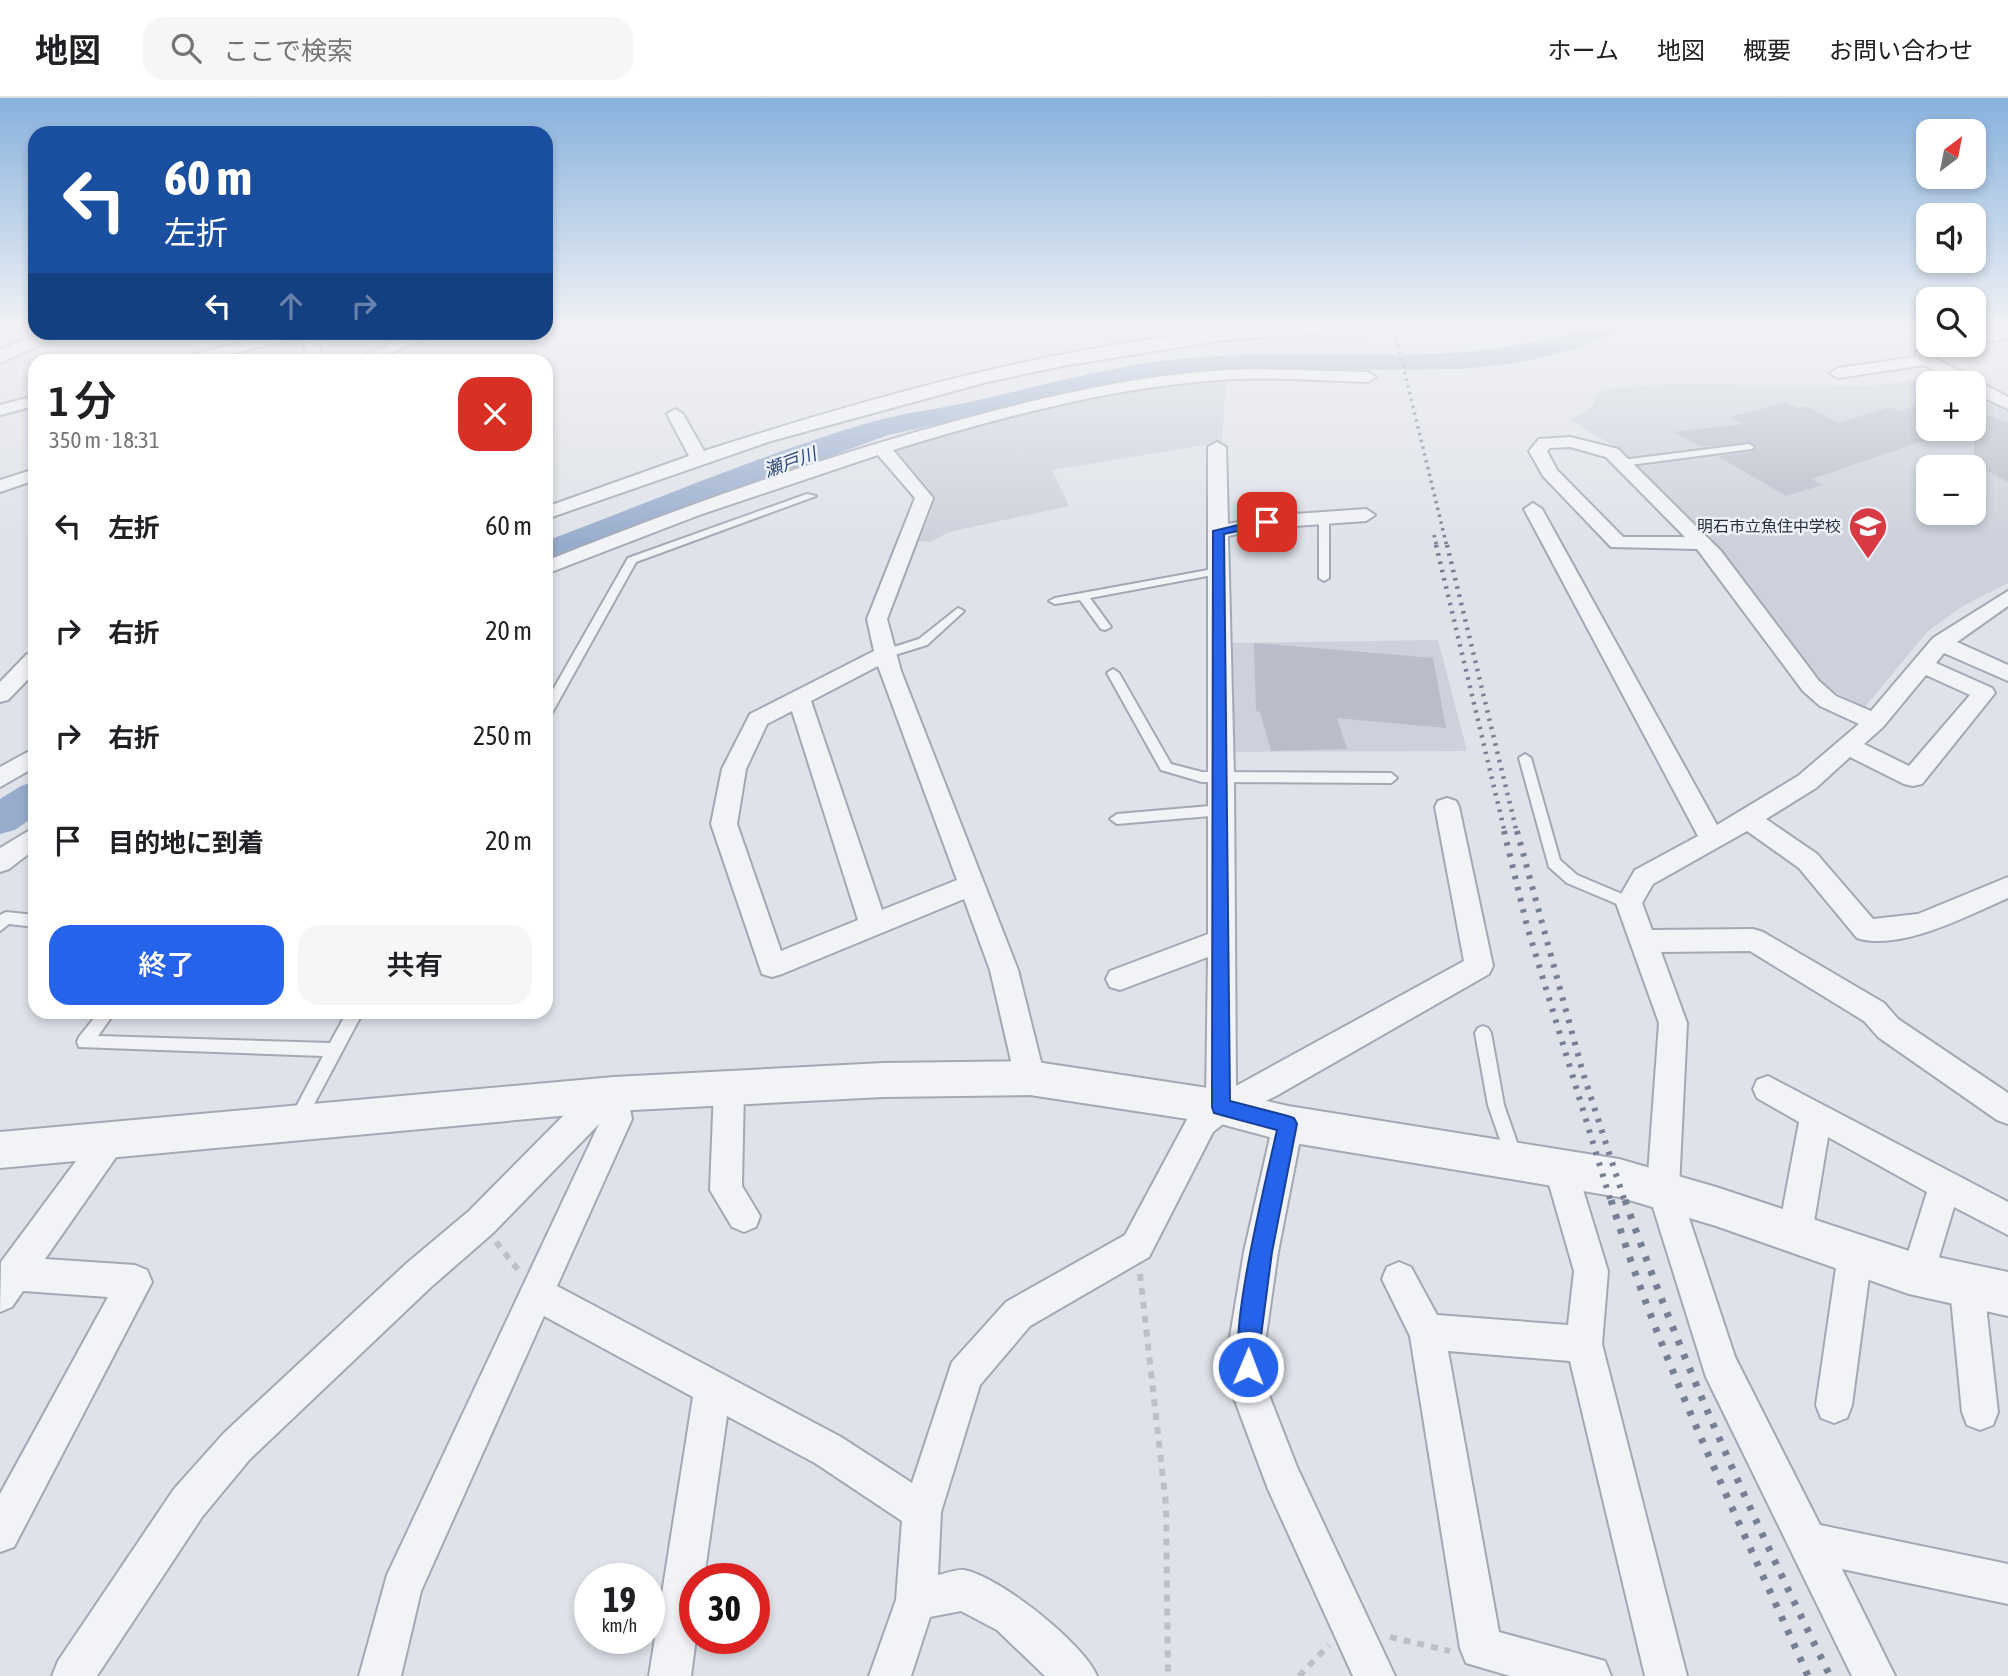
<!DOCTYPE html>
<html lang="ja">
<head>
<meta charset="utf-8">
<style>
	:root { --surface:#fff; --page:#f6f6f6; --text:#202124; --muted:#757577; --line:#e0e0e0; --accent:#2563eb }
	body { margin:0; font-family:"Asap Condensed","Noto Sans JP",sans-serif; background:var(--page); color:var(--text); height:100vh; display:flex; flex-direction:column; font-size:26px; white-space:nowrap }
	* { box-sizing:border-box; margin:0 }
	p { font-size:23px; color:var(--muted) }
	.icon { flex:none; width:38px; height:38px; fill:none; stroke:currentColor; stroke-width:2; stroke-linecap:round; stroke-linejoin:round }
	.map { position:relative; flex:1; overflow:hidden }
	.details { position:absolute; left:28px; top:256px; width:525px; height:665px; display:flex; flex-direction:column; background:var(--surface); border-radius:21px; box-shadow:0 4px 10px #0003 }
	.details>* { flex:none }
	.hud { position:absolute; left:28px; top:28px; width:525px; height:214px; border-radius:21px; box-shadow:0 4px 10px #0003; background:#1a4fa0; color:#fff; overflow:hidden }
	.needle { width:46px; rotate:32deg }
	.tools { position:absolute; left:1916px; top:21px; display:grid; gap:14px }
	.tools a { display:grid; place-items:center; width:70px; height:70px; border-radius:14px; background:var(--surface); box-shadow:0 4px 10px #0003; font-size:35px }
	.speed { position:absolute; left:574px; top:1465px; display:flex; gap:14px; font-size:35px; font-weight:700; text-align:center }
	.speed>* { display:grid; place-content:center; width:91px; height:91px; border-radius:50%; background:var(--surface); box-shadow:0 4px 10px #0003; line-height:1 }
	.speed small { font-size:18px; font-weight:400 }
	.speed .limit { border:10px solid #d22; background:#fff; color:#111 }
	.pin { position:absolute; display:grid; place-items:center; width:60px; height:60px; color:#fff; margin:-30px; border-radius:14px; box-shadow:0 4px 10px #0006 }
	.me { position:absolute; width:77px; margin:-38px; rotate:1deg; stroke-linejoin:round; filter:drop-shadow(0 0 5px #0008) }
	.turn { display:flex; align-items:center; gap:24px; height:147px; padding:0 21px; font-size:32px }
	.turn .icon { width:91px; height:91px; stroke-width:2.5 }
	.turn b { display:block; font-size:49px; line-height:60px }
	.lanes { display:flex; align-items:center; height:66px; padding:0 21px; background:#0003; justify-content:center; gap:35px; direction:ltr }
	.lanes .off { opacity:.35 }
	.round { display:grid; place-items:center; flex:none; width:74px; height:74px; border-radius:21px; background:var(--page) }
	.head { display:flex; align-items:center; justify-content:space-between; height:119px; padding:0 21px }
	h1 { font-size:42px; font-weight:600; line-height:52px }
	.cta { display:flex; gap:14px; margin-top:auto; padding:14px 21px }
	.cta a { flex:1; height:80px; border-radius:21px; background:var(--accent); color:#fff; font-size:28px; font-weight:600; line-height:80px; text-align:center }
	.cta a+a { background:var(--page); color:var(--text) }
	ul { padding:0; list-style:none }
	li { display:flex; align-items:center; gap:21px; height:105px; padding:0 21px }
	li div { flex:1 }
	li b { display:block; font-size:26px }
	li em { font-style:normal }
	header { display:flex; align-items:center; gap:42px; box-sizing:border-box; height:98px; padding:0 35px; background:var(--surface); border-bottom:2px solid var(--line) }
	header strong { font-size:33px }
	nav { display:flex; gap:38px; margin-inline-start:auto; font-size:24px }
	.search { width:490px; height:63px; background:var(--page); display:flex; align-items:center; gap:18px; box-sizing:border-box; padding:0 24px; border-radius:21px; color:var(--muted); font-size:26px }
	.map>svg:first-child { display:block }
	.built { fill:#ccd1db; fill-rule:evenodd }
	.lines { fill:none; stroke-linecap:round; stroke-linejoin:round }
	.river { fill:#97accc; fill-rule:evenodd }
	.building { fill:#b8bdc9 }
	.service-casing { stroke:#a4a8b3; stroke-width:4 }
	.minor-casing { stroke:#a4a8b3; stroke-width:4 }
	.tertiary-casing { stroke:#a4a8b3; stroke-width:4 }
	.path { stroke:#bdc0c8; stroke-width:6; stroke-dasharray:7 7; stroke-linecap:butt }
	.service { fill:#f2f3f7; fill-rule:evenodd }
	.minor { fill:#f2f3f7; fill-rule:evenodd }
	.tertiary { fill:#f2f3f7; fill-rule:evenodd }
	.rail-far3 { stroke:#777f94; stroke-width:3.5; stroke-dasharray:2.5 4.5; stroke-linecap:butt }
	.rail-far2 { stroke:#777f94; stroke-width:4.5; stroke-dasharray:2.5 6; stroke-linecap:butt }
	.rail-far1 { stroke:#777f94; stroke-width:6; stroke-dasharray:3.5 8; stroke-linecap:butt }
	.rail { stroke:#777f94; stroke-width:7; stroke-dasharray:5 10; stroke-linecap:butt }
	.route { fill:#2563eb; stroke:#184099; stroke-width:2 }
	.labels { text-anchor:middle; dominant-baseline:central; stroke-width:5; stroke-linejoin:round; paint-order:stroke }
	.far-poi-label { font-size:16px; fill:#262e41; stroke:#eef1f7; text-anchor:end }
	.far-water-label { font-size:18px; font-style:italic; fill:#2d4878; stroke:#eef1f7 }
</style>
</head>
<body>
<header>
<strong>地図</strong>
<div class="search"><svg class="icon" aria-label="search" viewBox="0 0 24 24"><circle cx="10" cy="10" r="6"/><path d="M15 15l6 6"/></svg>ここで検索</div>
<nav><a>ホーム</a><a>地図</a><a>概要</a><a>お問い合わせ</a></nav>
</header>
<div class="map">
<svg width="2008" height="1578" viewBox="0 0 2008 1578">
	<rect width="100%" height="100%" fill="#dfe2e9"/>
	<!-- built -->
	<g class="built">
		<path d="M1950 278 1963 285H1928V331H1974V291L2008 310V485L1963 508 1927 534 1865 609 1819 586 1762 504 1710 439 1621 353 1570 321 1590 311 1601 291 1674 286 1869 288ZM1928 369H1974V415H1928Z"/>
		<polygon points="1226,284 1222,344 1052,372 1069,408 949,434 930,444 919,443 931,413 928,395 894,350 1013,316 1138,291"/>
		<polygon points="1438,542 1467,653 1235,654 1232,545"/>
	</g>
	<g class="lines">
		<!-- river -->
		<g class="river">
			<path d="M1597 226H1633L1629 231 1568 253 1516 265 1462 271 1245 273 1163 279 1106 289 888 337 546 464V443C653 403 759 357 868 325 901 315 935 312 969 304 1033 290 1096 272 1161 263 1307 244 1456 278 1597 226Z"/>
			<polygon points="35,683 35,718 15,732 0,736 0,701 21,688"/>
		</g>
	</g>
	<!-- building -->
	<g class="building">
		<polygon points="1786,304 1798,310 1806,308 1839,325 1890,309 1898,313 1928,304 1928,331 1943,336 1812,381 1823,387 1786,398 1717,358 1752,354 1757,349 1750,344 1701,349 1673,334 1743,326 1731,319"/>
		<polygon points="1989,317 2008,325 2008,384 1974,366 1974,322"/>
		<polygon points="1254,545 1433,560 1446,630 1337,620 1347,651 1271,653 1260,614 1256,613"/>
	</g>
	<g class="lines">
		<!-- service casing -->
		<g class="service-casing">
			<g id="service">
				<polygon points="1749,346 1754,349 1752,351 1622,368 1617,365 1622,362"/>
				<polygon points="807,396 816,398 636,464 552,615 546,619 546,604 628,460"/>
				<polygon points="1324,417 1329,420 1329,480 1324,483 1319,480 1319,420"/>
				<polygon points="1219,470 1223,471 1223,475 1090,500 1111,529 1105,532 1101,531 1080,502 1055,506 1049,503 1055,500"/>
				<polygon points="958,510 964,513 962,515 927,547 885,560 879,556 881,553 919,541"/>
				<polygon points="1113,571 1119,575 1171,666 1202,674 1391,675 1397,680 1391,685 1202,684 1161,672 1107,575"/>
				<polygon points="1525,656 1531,660 1560,762 1577,777 1634,801 1636,805 1634,809 1624,809 1567,785 1549,769 1519,660"/>
				<polygon points="1222,707 1229,712 1222,717 1117,726 1110,721 1117,716"/>
				<polygon points="6,814 35,817 35,829 9,826 0,833 0,817"/>
				<polygon points="99,914 115,914 98,938 330,945 347,914 363,914 303,1027 297,1029 291,1027 289,1022 323,958 79,949 77,944 79,939"/>
				<polygon points="1483,928 1488,930 1491,935 1504,1007 1522,1059 1520,1064 1514,1067 1508,1064 1506,1059 1488,1007 1475,935 1478,930"/>
			</g>
		</g>
		<!-- minor casing -->
		<g class="minor-casing">
			<g id="minor">
				<path d="M732 226H774C765 233 745 233 734 230Z"/>
				<path d="M1336 227 1365 228 1373 233 1365 238 1308 236 1223 242 1062 268 987 284 771 343 546 421V409L689 358 667 316 675 311 683 316 704 353C900 290 1130 226 1336 227Z"/>
				<polygon points="2008,230 2008,240 1974,247 1974,237"/>
				<polygon points="279,234 318,234 322,262 306,262 303,238 208,262 183,262 185,259"/>
				<polygon points="419,234 441,234 374,262 353,262"/>
				<polygon points="1938,247 1962,247 1960,250 1931,258 2008,299 2008,311 1974,295 1974,285 1958,285 1924,267 1838,280 1830,275 1838,270 1916,259 1916,253"/>
				<path d="M1256 271 1368 274 1376 279 1368 284C1324 283 1279 279 1235 281 1119 287 1004 318 893 352L933 400 887 521 901 573 1018 872 1045 980 1041 989 1030 993 1019 989 1015 980 990 872 964 801 782 876 772 879 762 876 711 726 722 671 750 616 874 553 867 521 915 400 878 357 702 416 546 476V463C683 408 822 359 963 321 1059 295 1157 273 1256 271ZM878 568 957 782 882 812 811 603ZM792 613 858 822 781 853 737 726 746 671 767 626Z"/>
				<polygon points="35,298 35,308 0,317 0,307"/>
				<path d="M1570 339 1618 351 1721 453 1819 583 1836 598 1871 613 1933 540 2008 493V508L1957 544 2008 567V583L1944 555 1936 565 1992 590 1995 595 1922 686 1913 688 1904 686 1850 659 1816 690 1766 721 1817 756 1873 821 1918 816 2008 779V800C1969 817 1900 854 1857 840L1799 770 1747 733 1653 786 1642 805 1652 832 1753 831 1763 834 1884 905 1898 921 2008 995V1026L1997 1022 1878 939 1864 923 1750 853 1661 854 1687 925 1679 1090 1735 1259 1820 1427 2008 1466V1506L1842 1471 1895 1578H1852L1706 1279 1647 1090 1659 925 1616 805 1635 772 1698 738 1524 411 1533 405 1542 411 1717 727 1798 678 1859 626 1820 608 1803 593 1697 451 1611 449 1543 378 1529 353 1539 341ZM1570 349 1606 359 1685 439H1623L1557 372 1547 353 1550 350ZM1926 577 1970 597 1909 668 1864 646 1883 629Z"/>
				<path d="M1217 344 1226 349 1228 426 1267 418 1366 411 1375 417 1366 423 1267 430 1228 438 1234 677 1236 988 1464 863 1435 709 1438 703 1447 700 1456 703 1459 709 1493 868 1489 876 1276 998 1232 1019 1213 1034 1149 1159 1030 1228 980 1287 941 1414 938 1477C945 1476 956 1471 964 1472 999 1478 1084 1546 1097 1578H1045L997 1532 961 1513 930 1519 911 1578H869L896 1502 902 1423 815 1365 727 1318 704 1480H695L696 1540 691 1578H649L693 1299 544 1218 421 1493 401 1578H359L387 1477 599 1026 493 1135 431 1189 250 1361 202 1419 97 1578H52L58 1563 174 1391 224 1335 407 1165 469 1113 567 1014 603 987 614 983 625 987 632 1021 557 1188 841 1339 912 1385 952 1264 1006 1204 1125 1137 1191 1014 1206 1003 1208 859 1120 892 1110 889 1106 881 1110 873 1208 836V349Z"/>
				<polygon points="35,371 35,382 0,394 0,382"/>
				<polygon points="35,554 35,574 8,602 0,604 0,584 27,556"/>
				<polygon points="35,650 35,669 0,689 0,669"/>
				<polygon points="35,729 35,751 9,771 0,774 0,750"/>
				<polygon points="729,977 740,981 744,990 742,1088 760,1118 756,1129 744,1134 732,1129 710,1092 714,990 718,981"/>
				<polygon points="1768,978 2008,1104 2008,1137 1954,1109 1930,1189 1918,1194 1906,1189 1901,1177 1927,1094 1828,1039 1812,1136 1807,1147 1795,1152 1783,1147 1778,1136 1799,1024 1757,1000 1753,991 1757,982"/>
				<polygon points="1288,1012 1299,1016 1303,1026 1278,1154 1265,1245 1267,1292 1297,1369 1395,1578 1353,1578 1268,1391 1231,1292 1229,1245 1244,1154 1273,1026 1277,1016"/>
				<polygon points="110,1028 121,1032 126,1042 121,1052 45,1161 135,1167 147,1172 152,1184 14,1449 0,1454 0,1396 108,1199 23,1193 12,1209 0,1214 1,1164 99,1032"/>
				<polygon points="1560,1054 1571,1059 1576,1069 1608,1173 1602,1246 1687,1578 1645,1578 1570,1263 1448,1253 1499,1534 1605,1563 1611,1578 1510,1578 1466,1565 1460,1550 1410,1238 1382,1181 1387,1169 1399,1164 1411,1169 1437,1217 1568,1227 1574,1173 1544,1069 1549,1059"/>
				<polygon points="1855,1140 1867,1144 1872,1156 1852,1307 1847,1320 1834,1325 1821,1320 1816,1307 1838,1156 1843,1144"/>
				<polygon points="1967,1173 1979,1178 1984,1190 1998,1314 1993,1327 1980,1332 1967,1327 1962,1314 1950,1190 1955,1178"/>
			</g>
		</g>
		<!-- tertiary casing -->
		<g class="tertiary-casing">
			<g id="tertiary">
				<polygon points="42,234 69,234 0,265 0,252"/>
				<polygon points="1030,963 1221,992 1288,1008 1619,1061 1716,1089 1909,1153 2008,1174 2008,1218 1909,1196 1716,1128 1619,1099 1288,1044 1221,1026 1030,997 883,999 614,1013 0,1070 0,1034 614,979 883,965"/>
			</g>
		</g>
		<!-- path -->
		<g class="path">
			<polyline points="496,1144 519,1173"/>
			<polyline points="1140,1176 1166,1407 1168,1578"/>
			<polyline points="1390,1539 1450,1553"/>
			<polyline points="1299,1578 1329,1547"/>
		</g>
		<!-- service -->
		<use href="#service" class="service"/>
		<!-- minor -->
		<use href="#minor" class="minor"/>
		<!-- tertiary -->
		<use href="#tertiary" class="tertiary"/>
		<!-- rail-far3 -->
		<g class="rail-far3">
			<polyline points="1393,226 1447,449"/>
			<polyline points="1434,437 1437,449"/>
		</g>
		<!-- rail-far2 -->
		<g class="rail-far2">
			<polyline points="1436,447 1505,735"/>
			<polyline points="1447,447 1517,735"/>
		</g>
		<!-- rail-far1 -->
		<g class="rail-far1">
			<polyline points="1504,733 1527,828 1611,1104"/>
			<polyline points="1517,733 1583,975 1625,1104"/>
		</g>
		<!-- rail -->
		<g class="rail">
			<path d="M1611 1102C1661 1266 1739 1422 1808 1578"/>
			<path d="M1625 1102C1682 1265 1754 1423 1830 1578"/>
		</g>
	</g>
	<!-- sky -->
	<linearGradient id="sky" x2="0" y2="1"><stop stop-color="#87b1dd"/><stop offset="0.51" stop-color="#f1f2f5"/><stop offset="1" stop-color="#f1f2f5" stop-opacity="0"/></linearGradient>
	<rect width="2008" height="447" fill="url(#sky)"/>
	<!-- route -->
	<path class="route" d="M1267 420 1271 421V426L1224 436 1230 1003 1288 1018 1294 1020 1297 1026 1272 1154 1256 1276 1248 1279 1241 1276C1226 1240 1267 1078 1277 1032L1221 1017 1214 1015 1212 1009 1213 433Z"/>
	<!-- icons -->
	<defs>
		<g id="school-pin" transform="scale(2.0125)"><path d="M0 17L-7.5 6A9.5 9.5 0 1 1 7.5 6Z" fill="#d83a44" stroke="#eef1f7"/><path d="M0-5L7-2L0 1L-7-2ZM-4 1L0 2.5L4 1V4Q0 6-4 4Z" fill="#fff"/></g>
	</defs>
	<g fill-rule="evenodd">
		<use href="#school-pin" x="1868" y="428"/>
	</g>
	<g class="labels">
		<!-- far-poi labels -->
		<g class="far-poi-label">
			<text x="1841" y="428">明石市立魚住中学校</text>
		</g>
		<!-- far-water labels -->
		<g class="far-water-label">
			<text transform="translate(790 364) rotate(-20)">瀬戸川</text>
		</g>
	</g>
</svg>
<div class="tools">
<a><svg class="needle" viewBox="-14 -14 28 28"><path d="M0-13l5 13h-10z" fill="#e53935"/><path d="M0 13l5-13h-10z" fill="#757577"/></svg></a>
<a><svg class="icon" aria-label="sound" viewBox="0 0 24 24"><path d="M4 9h4l5-4v14l-5-4H4zM17 9q2 3 0 6"/></svg></a>
<a><svg class="icon" aria-label="search" viewBox="0 0 24 24"><circle cx="10" cy="10" r="6"/><path d="M15 15l6 6"/></svg></a>
<a>+</a>
<a>−</a>
</div>
<div class="speed"><div>19<small>km/h</small></div><div class="limit">30</div></div>
<div class="pin" style="left:1267px;top:424px;background:#d93025"><svg class="icon" aria-label="arrive" viewBox="0 0 24 24"><path d="M6 21V4h12l-3 4 3 4H6"/></svg></div>
<svg class="me" style="left:1248px;top:1269px" viewBox="-20 -20 40 40"><circle r="17" fill="#2563eb" stroke="#fff" stroke-width="3"/><path d="M0-11L8 9 0 5-8 9z" fill="#fff"/></svg>
<div class="hud">
<div class="turn"><svg class="icon" aria-label="left" viewBox="0 0 24 24"><path d="M17 20v-9H6M10 6l-5 5 5 5"/></svg><div><b>60 m</b>左折</div></div>
<div class="lanes"><svg class="icon" aria-label="left" viewBox="0 0 24 24"><path d="M17 20v-9H6M10 6l-5 5 5 5"/></svg><svg class="icon off" aria-label="ahead" viewBox="0 0 24 24"><path d="M12 20V5M6 11l6-6 6 6"/></svg><svg class="icon off" aria-label="right" viewBox="0 0 24 24"><path d="M7 20v-9h11M14 6l5 5-5 5"/></svg></div>
</div>
<section class="details">
<div class="head"><div><h1>1 分</h1><p>350 m · 18:31</p></div><a class="round" style="background:#d93025;color:#fff"><svg class="icon" aria-label="close" viewBox="0 0 24 24"><path d="M6 6l12 12M18 6L6 18"/></svg></a></div>
<ul>
<li><svg class="icon" aria-label="left" viewBox="0 0 24 24"><path d="M17 20v-9H6M10 6l-5 5 5 5"/></svg><div><b>左折</b></div><em>60 m</em></li>
<li><svg class="icon" aria-label="right" viewBox="0 0 24 24"><path d="M7 20v-9h11M14 6l5 5-5 5"/></svg><div><b>右折</b></div><em>20 m</em></li>
<li><svg class="icon" aria-label="right" viewBox="0 0 24 24"><path d="M7 20v-9h11M14 6l5 5-5 5"/></svg><div><b>右折</b></div><em>250 m</em></li>
<li><svg class="icon" aria-label="arrive" viewBox="0 0 24 24"><path d="M6 21V4h12l-3 4 3 4H6"/></svg><div><b>目的地に到着</b></div><em>20 m</em></li>
</ul>
<div class="cta"><a>終了</a><a>共有</a></div>
</section>
</div>
</body>
</html>
